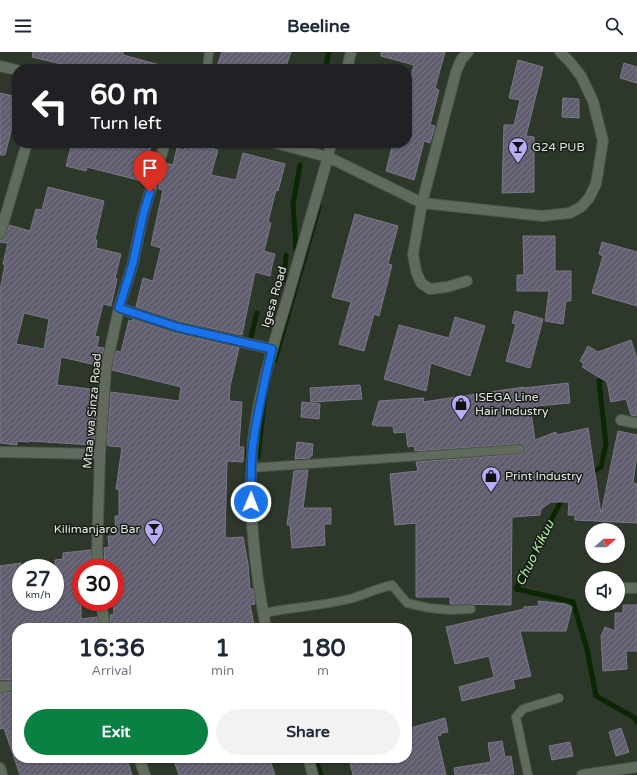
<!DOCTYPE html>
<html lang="en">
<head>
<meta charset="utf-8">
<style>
	:root { --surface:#fff; --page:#f2f2f3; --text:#1f2937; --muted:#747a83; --accent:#0b8043 }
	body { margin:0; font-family:"Varela Round",sans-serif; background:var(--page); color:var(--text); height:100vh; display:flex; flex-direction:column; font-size:15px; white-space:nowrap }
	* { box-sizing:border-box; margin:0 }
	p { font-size:13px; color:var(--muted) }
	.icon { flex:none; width:22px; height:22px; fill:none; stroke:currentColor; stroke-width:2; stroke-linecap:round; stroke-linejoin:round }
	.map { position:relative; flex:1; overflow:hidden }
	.details { position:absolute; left:12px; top:571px; width:400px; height:140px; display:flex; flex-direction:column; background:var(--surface); border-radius:16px; box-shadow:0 1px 3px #0004 }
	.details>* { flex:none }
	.banner { position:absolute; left:12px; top:12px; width:400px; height:84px; border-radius:16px; box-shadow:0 1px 3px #0004; background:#202124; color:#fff; overflow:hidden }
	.needle { width:26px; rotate:70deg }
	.controls { position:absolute; left:585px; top:471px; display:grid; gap:8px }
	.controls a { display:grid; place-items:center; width:40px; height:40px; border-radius:50%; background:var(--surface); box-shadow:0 1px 3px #0004; font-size:20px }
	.speed { position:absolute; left:12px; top:507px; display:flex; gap:8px; font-size:20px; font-weight:700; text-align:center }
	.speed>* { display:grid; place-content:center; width:52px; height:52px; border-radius:50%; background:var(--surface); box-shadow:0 1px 3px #0004; line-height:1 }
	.speed small { font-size:10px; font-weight:400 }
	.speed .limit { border:6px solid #d22; background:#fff; color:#111 }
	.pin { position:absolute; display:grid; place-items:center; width:34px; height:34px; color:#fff; margin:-41px -17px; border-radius:50% 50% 50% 0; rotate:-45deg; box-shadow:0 0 4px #0007 }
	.pin .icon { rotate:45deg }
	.me { position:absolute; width:44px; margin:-22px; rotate:1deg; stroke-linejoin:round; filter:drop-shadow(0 0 3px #0008) }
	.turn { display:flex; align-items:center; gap:14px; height:84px; padding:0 12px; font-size:18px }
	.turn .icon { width:52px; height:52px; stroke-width:2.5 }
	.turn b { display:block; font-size:28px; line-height:34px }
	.eta { display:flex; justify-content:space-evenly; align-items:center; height:68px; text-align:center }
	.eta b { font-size:24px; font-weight:700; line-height:28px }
	.cta { display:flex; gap:8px; margin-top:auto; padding:8px 12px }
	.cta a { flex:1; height:46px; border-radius:24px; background:var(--accent); color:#fff; font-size:16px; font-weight:700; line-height:46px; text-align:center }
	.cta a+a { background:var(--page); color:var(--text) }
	header { display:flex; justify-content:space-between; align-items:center; height:52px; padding:0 12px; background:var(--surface); font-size:18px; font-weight:700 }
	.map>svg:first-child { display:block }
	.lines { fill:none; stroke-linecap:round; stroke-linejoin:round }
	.stream { stroke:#0b2603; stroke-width:5 }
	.building { fill:url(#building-hatch); stroke:#7b7989; fill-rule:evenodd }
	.lane-casing { stroke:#4b5348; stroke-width:10 }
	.street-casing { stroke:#4b5348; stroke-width:12 }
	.lane { stroke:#606b5d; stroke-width:8 }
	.street { stroke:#606b5d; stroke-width:10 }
	.route-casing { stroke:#114b97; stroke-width:10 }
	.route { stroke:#1a73e8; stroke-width:7 }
	.labels { text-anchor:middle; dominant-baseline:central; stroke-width:3; stroke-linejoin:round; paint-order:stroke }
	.poi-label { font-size:12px; fill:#e3e9e1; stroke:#181c17; text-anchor:start }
	.street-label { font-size:12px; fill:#e3e9e1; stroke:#181c17 }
	.water-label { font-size:13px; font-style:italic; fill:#b2eca1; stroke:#181c17 }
</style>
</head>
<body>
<header><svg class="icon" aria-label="menu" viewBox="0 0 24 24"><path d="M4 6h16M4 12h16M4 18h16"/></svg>Beeline<svg class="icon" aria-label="search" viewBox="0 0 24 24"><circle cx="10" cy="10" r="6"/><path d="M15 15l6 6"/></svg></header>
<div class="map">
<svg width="637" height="723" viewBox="0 0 637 723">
	<defs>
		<pattern id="building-hatch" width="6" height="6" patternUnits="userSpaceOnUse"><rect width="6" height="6" fill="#615f6f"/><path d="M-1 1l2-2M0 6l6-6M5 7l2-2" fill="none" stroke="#787683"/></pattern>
	</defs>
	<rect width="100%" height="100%" fill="#2d372a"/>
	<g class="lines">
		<!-- stream -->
		<g class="stream">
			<polyline points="325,17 329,0"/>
			<polyline points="296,197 293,152 300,113"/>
			<polyline points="284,228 286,203"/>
			<polyline points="250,289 257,261"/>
			<polyline points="275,308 319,155"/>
			<polyline points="258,405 264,350"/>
			<polyline points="247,418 248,396"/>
			<polyline points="590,422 601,415 606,392 599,329 608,324"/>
			<polyline points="563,445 516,537 573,550 587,597 596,644 635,666 637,670"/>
			<polyline points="315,706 321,723"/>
		</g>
	</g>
	<!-- building -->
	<g class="building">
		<polygon points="33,0 123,0 123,3 160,13 159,17 82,17 32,5"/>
		<polygon points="222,0 291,0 285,17 216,17"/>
		<polygon points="381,0 445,0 435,36 439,38 430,73 435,74 430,91 424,89 414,128 386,119 393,91 407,91 407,40 414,13 381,4"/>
		<polygon points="518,8 543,15 526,84 534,85 534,140 502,141 504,73 514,73 520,48 509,46"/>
		<polygon points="624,11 637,15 637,31 620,26"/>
		<polygon points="0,41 17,45 17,72 13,71 5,103 0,103"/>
		<polygon points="563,46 579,47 579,66 562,65"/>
		<polygon points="72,91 152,91 148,106 153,108 146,130 87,115 86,119 66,114"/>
		<polygon points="186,91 192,91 218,98 211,123 236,128 243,101 285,112 278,139 276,138 268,170 271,171 264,199 275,202 272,214 270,224 255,220 242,283 179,269 136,255 143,226 153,229 161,196 151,193 163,138 159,137 159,134 166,111 173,113 177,96 184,98"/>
		<path d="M48 135 104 149 95 188H97L96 196 121 202 115 226 117 227 111 254 103 252 95 284 99 285 97 295 104 296 100 314 61 305 57 333 98 338 94 393 29 389V390L17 389V393L0 391V238L5 213 3 212 8 191 0 190V188L5 186 9 173 30 179 36 157 42 158ZM24 261 49 267 44 297 16 292Z"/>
		<polygon points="355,162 398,174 388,212 392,213 379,264 374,262 364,299 339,292 351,250 332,245"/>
		<polygon points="523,184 555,184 555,219 571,219 571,249 566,249 563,272 545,269 549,239 517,239 517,223 524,223"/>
		<polygon points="602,190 637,200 637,254 592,241 603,204 599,202"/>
		<polygon points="515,259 543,267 530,316 506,309 516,272 512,271"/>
		<polygon points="455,265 485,274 470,324 431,311 426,339 384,327 399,273 449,286"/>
		<polygon points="133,267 175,281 239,296 230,334 229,349 242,350 239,395 244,395 243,410 227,409 225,486 243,485 248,512 250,537 253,537 255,552 250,553 254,573 248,574 249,576 111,576 110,563 114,562 113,550 115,550 115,516 105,516 104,496 109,495 108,484 116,484 115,464 119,464 119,437 116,437 122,395 109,394 109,393 107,393 111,340 179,349 181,335 112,318 116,299 121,300 129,268 132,269"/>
		<polygon points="631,288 637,307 637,364 631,363 626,347 611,350 607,330 582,315 584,312 580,309 588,294 598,300"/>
		<polygon points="568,331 570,351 536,354 537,360 531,361 535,388 556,380 557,383 588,376 601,462 618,379 637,383 637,402 633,431 637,432 637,471 575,468 575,463 568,463 569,450 551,450 541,457 540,463 512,465 511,553 450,552 450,545 416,545 416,471 395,473 390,422 418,419 416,410 520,402 525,400 525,396 523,392 520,392 415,399 414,394 408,395 406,380 394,381 393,374 376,374 376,373 372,373 379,349 424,346 423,350 524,335 524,336"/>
		<polygon points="360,333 362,347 311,350 310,336"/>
		<polygon points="302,350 320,352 319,367 301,365"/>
		<polygon points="297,390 313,392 312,404 310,404 310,406 295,407"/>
		<polygon points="308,418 303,456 331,456 331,472 324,472 325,493 292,496 290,473 287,473 294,419"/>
		<polygon points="91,498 92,516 81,516 81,567 97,565 98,576 17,576 17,627 0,628 0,514 21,511 21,550 29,550 30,554 55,551 55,508 63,507 63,501"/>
		<polygon points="538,549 565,552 572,555 566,579 520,579 531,624 513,628 515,636 462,649 459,635 494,625 489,604 455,612 446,575 524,557 524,555 539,554"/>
		<polygon points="623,553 637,553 637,599 626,599 627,617 603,619 601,584 605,575 615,579 615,561 623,561"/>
		<polygon points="17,640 17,706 127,706 132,723 20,723 4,676 0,677 0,641"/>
		<polygon points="445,666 448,680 441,681 441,683 437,684 446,723 353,723 349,706 407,706 407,677"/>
		<polygon points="621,676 629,700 616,704 609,680"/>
		<polygon points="502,689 505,705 511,704 514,722 455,723 454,716 491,710 488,691"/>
		<polygon points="570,690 573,704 552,708 549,694"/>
		<polygon points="173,706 269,706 275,723 179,723"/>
	</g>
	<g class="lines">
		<!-- lane casing -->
		<g class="lane-casing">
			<g id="lane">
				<polyline points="207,17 209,0"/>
				<polyline points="252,416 520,397"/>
				<path d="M264 561C293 555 324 554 353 546 366 542 378 536 392 533L407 551 429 556 450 558 471 557"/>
				<polyline points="528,723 516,665 523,657 559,646"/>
			</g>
		</g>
		<!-- street casing -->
		<g class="street-casing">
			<g id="street">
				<polyline points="0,14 17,18"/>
				<polyline points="347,17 351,0"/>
				<polyline points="275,91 328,105 422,151 542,164 570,161 581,155 589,146 596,132 603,89 593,49 581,24 570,10 560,0"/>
				<polyline points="0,182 27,91"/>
				<polyline points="467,229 447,235 430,237 421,231 416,219 413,202 422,151 456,20 461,8 468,0"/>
				<polyline points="119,256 177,275 272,297"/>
				<polyline points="621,368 637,371"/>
				<polyline points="0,400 100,402"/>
				<polyline points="99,516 97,500 100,402 106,316 119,256 133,211 143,163 165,91"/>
				<polyline points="618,536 637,536"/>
				<polyline points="101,550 105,576"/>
				<path d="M266 576C255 518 248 461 252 401 256 350 271 300 286 251 300 202 314 154 328 105L331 91"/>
				<polyline points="0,635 17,633"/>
				<polyline points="139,706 145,723"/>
				<polyline points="308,706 313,723"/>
				<polyline points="0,716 2,723"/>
				<polyline points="582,723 637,715"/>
			</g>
		</g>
		<!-- lane -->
		<use href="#lane" class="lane"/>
		<!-- street -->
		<use href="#street" class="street"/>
	</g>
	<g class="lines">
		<!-- route casing -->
		<g class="route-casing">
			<path id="route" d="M150 140 143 163 133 211 119 256 177 275 272 297C264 331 256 365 252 400 251 417 251 433 251 450"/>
		</g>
		<!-- route -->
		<use href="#route" class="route"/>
	</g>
	<!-- icons -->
	<defs>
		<g id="bar-pin" transform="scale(1)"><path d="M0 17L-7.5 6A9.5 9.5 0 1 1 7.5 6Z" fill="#b8abf7" stroke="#181c17"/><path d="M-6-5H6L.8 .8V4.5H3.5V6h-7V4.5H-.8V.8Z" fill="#111"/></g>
		<g id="shop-pin" transform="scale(1)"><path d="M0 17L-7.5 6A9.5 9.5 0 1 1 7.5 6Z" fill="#b8abf7" stroke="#181c17"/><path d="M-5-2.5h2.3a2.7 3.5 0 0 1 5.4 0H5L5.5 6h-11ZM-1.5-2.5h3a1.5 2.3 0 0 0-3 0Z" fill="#111"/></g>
	</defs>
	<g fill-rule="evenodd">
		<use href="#bar-pin" x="518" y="95"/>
		<use href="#shop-pin" x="461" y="352"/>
		<use href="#shop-pin" x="491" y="424"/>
		<use href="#bar-pin" x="154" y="477"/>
	</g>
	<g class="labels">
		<!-- poi labels -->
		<g class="poi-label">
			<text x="532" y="95">G24 PUB</text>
			<text x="475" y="345">ISEGA Line<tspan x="475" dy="14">Hair Industry</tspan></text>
			<text x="505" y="424">Print Industry</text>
			<text x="140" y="477" text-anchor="end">Kilimanjaro Bar</text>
		</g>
		<!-- street labels -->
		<g class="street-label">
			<text transform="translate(274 245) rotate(-74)">Igesa Road</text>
			<text transform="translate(92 359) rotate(-85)">Mtaa wa Sinza Road</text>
		</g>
		<!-- water labels -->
		<g class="water-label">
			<text transform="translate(535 501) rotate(-64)">Chuo Kikuu</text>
		</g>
	</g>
</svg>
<div class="controls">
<a><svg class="needle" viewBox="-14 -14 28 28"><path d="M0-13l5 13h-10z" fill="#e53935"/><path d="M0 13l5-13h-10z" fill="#747a83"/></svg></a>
<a><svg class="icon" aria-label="sound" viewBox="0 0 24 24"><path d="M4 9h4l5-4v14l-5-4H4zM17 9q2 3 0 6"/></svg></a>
</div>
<div class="speed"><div>27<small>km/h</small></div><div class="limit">30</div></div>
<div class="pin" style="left:150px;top:140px;background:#d93025"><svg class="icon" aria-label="arrive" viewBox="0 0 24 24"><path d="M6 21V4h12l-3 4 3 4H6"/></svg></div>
<svg class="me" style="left:251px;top:450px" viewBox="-20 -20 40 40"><circle r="17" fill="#1a73e8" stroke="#fff" stroke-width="3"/><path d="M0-11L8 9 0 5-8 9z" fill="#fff"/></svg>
<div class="banner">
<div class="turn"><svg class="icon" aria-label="left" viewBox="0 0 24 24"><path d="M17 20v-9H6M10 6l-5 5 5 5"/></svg><div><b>60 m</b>Turn left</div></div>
</div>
<section class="details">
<div class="eta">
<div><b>16:36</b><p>Arrival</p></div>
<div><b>1</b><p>min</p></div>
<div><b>180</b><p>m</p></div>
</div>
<div class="cta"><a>Exit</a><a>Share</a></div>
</section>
</div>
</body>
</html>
